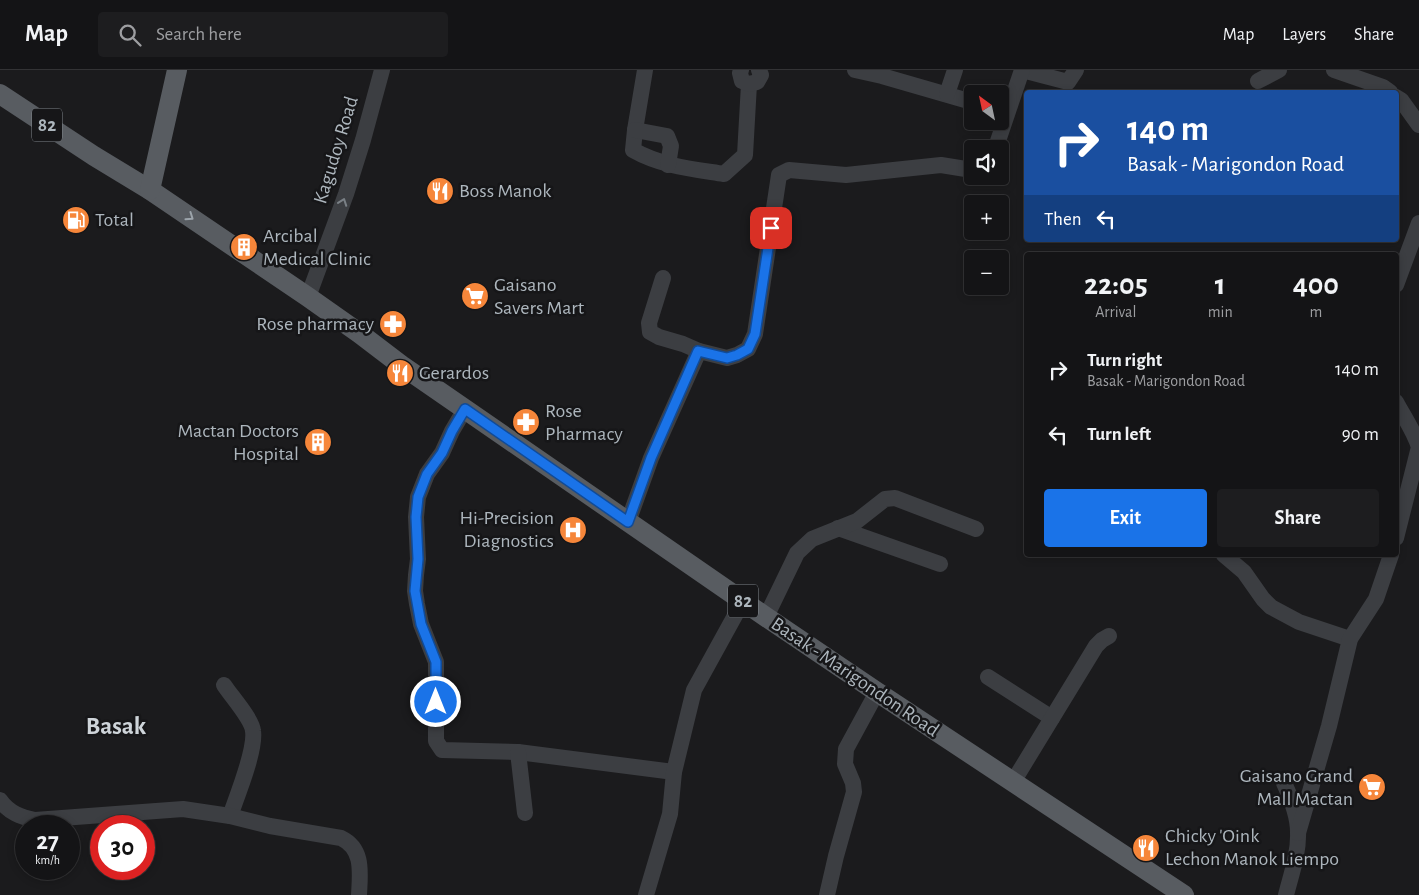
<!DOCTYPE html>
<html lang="en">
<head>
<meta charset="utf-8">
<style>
	:root { --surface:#141416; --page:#1d1d1f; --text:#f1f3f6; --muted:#9d9ea1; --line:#333335; --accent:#1a73e8 }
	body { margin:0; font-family:"Alegreya Sans",sans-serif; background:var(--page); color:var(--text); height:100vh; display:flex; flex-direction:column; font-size:19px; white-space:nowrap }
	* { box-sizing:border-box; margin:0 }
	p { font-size:16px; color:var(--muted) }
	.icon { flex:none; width:28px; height:28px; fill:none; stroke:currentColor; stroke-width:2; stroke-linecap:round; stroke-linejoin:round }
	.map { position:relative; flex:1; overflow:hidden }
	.side { position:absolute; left:1024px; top:182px; width:375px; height:305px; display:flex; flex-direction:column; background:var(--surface); border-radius:5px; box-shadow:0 2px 8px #0003,0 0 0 1px var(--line) }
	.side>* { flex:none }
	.top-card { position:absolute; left:1024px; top:20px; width:375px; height:152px; border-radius:5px; box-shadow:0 2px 8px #0003,0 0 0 1px var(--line); background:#1a4fa0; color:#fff; overflow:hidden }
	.needle { width:32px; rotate:327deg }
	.fabs { position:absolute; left:964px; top:15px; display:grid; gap:10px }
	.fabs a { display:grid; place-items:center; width:45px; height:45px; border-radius:5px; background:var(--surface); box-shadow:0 2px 8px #0003,0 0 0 1px var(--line); font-size:25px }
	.speed { position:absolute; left:15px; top:745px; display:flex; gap:10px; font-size:25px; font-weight:700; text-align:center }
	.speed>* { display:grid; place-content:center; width:65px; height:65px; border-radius:50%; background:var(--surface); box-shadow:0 2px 8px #0003,0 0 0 1px var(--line); line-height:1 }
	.speed small { font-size:12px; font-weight:400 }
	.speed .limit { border:8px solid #d22; background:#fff; color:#111 }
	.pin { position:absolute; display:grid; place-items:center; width:42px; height:42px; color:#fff; margin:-21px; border-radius:10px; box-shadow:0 2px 8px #0006 }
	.me { position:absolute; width:55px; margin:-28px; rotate:0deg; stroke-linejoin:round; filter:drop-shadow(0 0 4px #0008) }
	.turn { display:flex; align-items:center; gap:18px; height:105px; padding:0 20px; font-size:22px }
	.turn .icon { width:65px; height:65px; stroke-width:2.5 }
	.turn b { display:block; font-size:35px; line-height:42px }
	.then { display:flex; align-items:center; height:48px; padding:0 20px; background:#0003; gap:10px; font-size:19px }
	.eta { display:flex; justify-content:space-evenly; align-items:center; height:85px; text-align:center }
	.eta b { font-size:30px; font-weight:700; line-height:35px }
	.cta { display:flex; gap:10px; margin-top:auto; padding:10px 20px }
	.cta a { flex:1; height:58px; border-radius:5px; background:var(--accent); color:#fff; font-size:20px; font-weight:700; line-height:58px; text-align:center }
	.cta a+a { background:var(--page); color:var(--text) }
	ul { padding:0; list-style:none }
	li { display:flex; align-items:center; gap:15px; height:65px; padding:0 20px }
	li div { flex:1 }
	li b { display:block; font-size:19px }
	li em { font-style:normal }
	header { display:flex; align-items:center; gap:30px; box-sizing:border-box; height:70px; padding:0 25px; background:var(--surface); border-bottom:1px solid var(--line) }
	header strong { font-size:24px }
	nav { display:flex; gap:28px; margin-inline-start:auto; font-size:18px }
	.search { width:350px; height:45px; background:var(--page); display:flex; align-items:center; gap:12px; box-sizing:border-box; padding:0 18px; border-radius:5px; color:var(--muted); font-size:19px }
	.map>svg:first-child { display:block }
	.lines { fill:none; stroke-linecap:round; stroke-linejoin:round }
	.minor { stroke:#3c3e42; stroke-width:16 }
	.major { stroke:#585c61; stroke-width:20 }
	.oneway { stroke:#7a8086 }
	.oneway2 { stroke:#9ca4ab }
	.route-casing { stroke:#114b97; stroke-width:12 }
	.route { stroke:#1a73e8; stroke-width:9 }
	.labels { text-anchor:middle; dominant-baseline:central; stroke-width:5; stroke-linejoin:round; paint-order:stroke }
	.shield { fill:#161618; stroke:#80868c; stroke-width:1 }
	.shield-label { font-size:19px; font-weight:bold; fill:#adb6bd }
	.street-label { font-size:20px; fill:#adb6bd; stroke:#161618 }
	.poi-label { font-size:20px; fill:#adb6bd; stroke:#161618; text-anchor:start }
	.district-label { font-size:25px; font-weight:bold; fill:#ced4d9; stroke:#161618 }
</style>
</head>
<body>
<header>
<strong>Map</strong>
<div class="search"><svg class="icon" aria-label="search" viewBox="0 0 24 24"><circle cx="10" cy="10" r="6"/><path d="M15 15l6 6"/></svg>Search here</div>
<nav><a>Map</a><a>Layers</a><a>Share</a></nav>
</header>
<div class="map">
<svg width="1419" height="825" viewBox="0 0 1419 825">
	<rect width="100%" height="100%" fill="#1b1b1d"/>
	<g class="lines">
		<!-- minor -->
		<g class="minor">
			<path d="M645 0 635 60 633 80C661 96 693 99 724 104L745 85 749 14"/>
			<polyline points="741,0 740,3 742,11 749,14 757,12 761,5 759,0"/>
			<polyline points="855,0 882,6 972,32"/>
			<polyline points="1022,0 1068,12 1076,0"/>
			<polyline points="1334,0 1383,17 1390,22"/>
			<polyline points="1258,11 1279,0"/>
			<polyline points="947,24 955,0"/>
			<polyline points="1396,27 1401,30 1419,55"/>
			<polyline points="635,60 667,66 671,76 668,95"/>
			<polyline points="998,71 1022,0"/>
			<polyline points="663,208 649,253 650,262 659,267 683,274 699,281 727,288 737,285 748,279 755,264 779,105 789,100 846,105 941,95 972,100"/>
			<polyline points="1396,215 1419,153"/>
			<polyline points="308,227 346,124 363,70 382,0"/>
			<path d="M1396 332C1404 347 1414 361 1419 377L1396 468"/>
			<polyline points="465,339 452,361 442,383 427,404 418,427 416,447 418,489 416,505 415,521 417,534 421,554 436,592 436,671 442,680 518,682 674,702"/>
			<polyline points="628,452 651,388 699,281"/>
			<polyline points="838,458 940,494"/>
			<polyline points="1224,485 1244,502 1263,529 1271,537 1299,552 1350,569"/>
			<polyline points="766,547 797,483 812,469 857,451 885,429 895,428 976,459"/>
			<polyline points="988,607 1052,648"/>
			<path d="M224 615C231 626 252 649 253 661 256 680 237 726 230 746"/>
			<polyline points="518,682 525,743"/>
			<polyline points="1013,712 1096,576 1102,570 1109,566"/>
			<path d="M1284 713C1291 728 1298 745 1298 762 1299 783 1291 805 1286 825"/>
			<path d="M0 730C9 743 21 747 35 750L183 739 230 746 270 756 341 768C364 779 360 803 359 825"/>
			<polyline points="1298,763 1329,656 1350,569 1376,529 1391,485"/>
			<polyline points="646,825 670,744 674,702 694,620 743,531"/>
			<polyline points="827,825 836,786 854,722 853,713 845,694 846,679 877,622"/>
		</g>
		<!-- major -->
		<g class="major">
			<polyline points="0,24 94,86 150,120 308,227 359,263 401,295 766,547 877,622 1184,825"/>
			<polyline points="150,120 177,0"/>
		</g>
	</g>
	<!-- one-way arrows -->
	<defs><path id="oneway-chevron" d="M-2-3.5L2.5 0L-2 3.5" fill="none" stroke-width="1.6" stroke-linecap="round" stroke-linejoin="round" transform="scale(1.25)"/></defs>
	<use class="oneway" href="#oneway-chevron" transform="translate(343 132) rotate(-70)"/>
	<use class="oneway2" href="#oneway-chevron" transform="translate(190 147) rotate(35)"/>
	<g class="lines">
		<!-- route casing -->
		<g class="route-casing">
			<polyline id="route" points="436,632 436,592 421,554 415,521 418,489 416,447 418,427 427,404 442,383 452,361 465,339 628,452 651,388 698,281 727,288 737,285 748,279 755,264 771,158"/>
		</g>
		<!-- route -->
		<use href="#route" class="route"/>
	</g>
	<!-- icons -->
	<defs>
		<g id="restaurant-disc" transform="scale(1.4375)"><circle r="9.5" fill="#f6863a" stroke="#161618"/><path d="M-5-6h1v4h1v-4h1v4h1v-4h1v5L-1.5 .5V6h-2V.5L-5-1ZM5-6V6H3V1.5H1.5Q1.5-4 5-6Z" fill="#fff"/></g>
		<g id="fuel-disc" transform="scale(1.4375)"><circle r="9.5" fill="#f6863a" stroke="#161618"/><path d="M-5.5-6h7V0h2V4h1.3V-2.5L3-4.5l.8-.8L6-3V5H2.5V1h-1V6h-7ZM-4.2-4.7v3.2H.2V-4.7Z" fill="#fff"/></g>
		<g id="building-disc" transform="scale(1.4375)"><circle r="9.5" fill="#f6863a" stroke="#161618"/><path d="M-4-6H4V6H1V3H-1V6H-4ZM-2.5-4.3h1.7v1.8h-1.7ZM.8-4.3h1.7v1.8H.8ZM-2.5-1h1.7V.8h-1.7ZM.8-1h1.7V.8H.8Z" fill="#fff"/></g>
		<g id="supermarket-disc" transform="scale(1.4375)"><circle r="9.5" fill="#f6863a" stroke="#161618"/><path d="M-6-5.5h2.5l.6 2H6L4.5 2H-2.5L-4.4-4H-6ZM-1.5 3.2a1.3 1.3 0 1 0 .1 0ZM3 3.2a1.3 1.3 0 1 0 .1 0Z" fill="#fff"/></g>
		<g id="pharmacy-disc" transform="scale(1.4375)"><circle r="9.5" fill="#f6863a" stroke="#161618"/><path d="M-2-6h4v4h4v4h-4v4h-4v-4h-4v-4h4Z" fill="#fff"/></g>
		<g id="hospital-disc" transform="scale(1.4375)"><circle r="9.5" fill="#f6863a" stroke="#161618"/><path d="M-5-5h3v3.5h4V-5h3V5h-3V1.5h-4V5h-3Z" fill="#fff"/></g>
	</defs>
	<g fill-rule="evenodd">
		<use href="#restaurant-disc" x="440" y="121"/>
		<use href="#fuel-disc" x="76" y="150"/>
		<use href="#building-disc" x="244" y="177"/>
		<use href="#supermarket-disc" x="475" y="226"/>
		<use href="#pharmacy-disc" x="393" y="254"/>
		<use href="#restaurant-disc" x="400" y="303"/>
		<use href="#pharmacy-disc" x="526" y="352"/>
		<use href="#building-disc" x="318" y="372"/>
		<use href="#hospital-disc" x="573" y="460"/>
		<use href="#supermarket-disc" x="1372" y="717"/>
		<use href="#restaurant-disc" x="1146" y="778"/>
	</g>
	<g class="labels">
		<!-- shield labels -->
		<g class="shield">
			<rect x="32" y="38.5" width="30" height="33" rx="4"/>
			<rect x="728" y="514.5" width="30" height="33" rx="4"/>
		</g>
		<g class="shield-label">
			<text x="47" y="55">82</text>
			<text x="743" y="531">82</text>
		</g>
		<!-- street labels -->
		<g class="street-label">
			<text transform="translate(336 80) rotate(-73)">Kagudoy Road</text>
			<text transform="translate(855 607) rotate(34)">Basak - Marigondon Road</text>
		</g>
		<!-- poi labels -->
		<g class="poi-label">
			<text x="459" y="121">Boss Manok</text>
			<text x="95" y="150">Total</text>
			<text x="263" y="166">Arcibal<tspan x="263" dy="23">Medical Clinic</tspan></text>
			<text x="494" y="215">Gaisano<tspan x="494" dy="23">Savers Mart</tspan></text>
			<text x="374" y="254" text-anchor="end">Rose pharmacy</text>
			<text x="419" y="303">Gerardos</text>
			<text x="545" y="341">Rose<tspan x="545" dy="23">Pharmacy</tspan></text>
			<text x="299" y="361" text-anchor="end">Mactan Doctors<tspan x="299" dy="23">Hospital</tspan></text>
			<text x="554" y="448" text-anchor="end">Hi-Precision<tspan x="554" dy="23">Diagnostics</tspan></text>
			<text x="1353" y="706" text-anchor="end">Gaisano Grand<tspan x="1353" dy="23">Mall Mactan</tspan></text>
			<text x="1165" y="766">Chicky 'Oink<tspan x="1165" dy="23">Lechon Manok Liempo</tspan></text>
		</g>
		<!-- district labels -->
		<g class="district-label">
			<text x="116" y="656">Basak</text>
		</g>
	</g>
</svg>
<div class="fabs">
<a><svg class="needle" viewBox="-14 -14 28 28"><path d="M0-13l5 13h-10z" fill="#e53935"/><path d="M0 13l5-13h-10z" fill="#9d9ea1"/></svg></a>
<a><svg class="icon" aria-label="sound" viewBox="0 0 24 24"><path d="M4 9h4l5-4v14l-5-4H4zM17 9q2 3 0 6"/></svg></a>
<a>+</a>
<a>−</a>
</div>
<div class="speed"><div>27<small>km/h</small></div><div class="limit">30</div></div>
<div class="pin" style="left:771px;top:158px;background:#d93025"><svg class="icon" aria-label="arrive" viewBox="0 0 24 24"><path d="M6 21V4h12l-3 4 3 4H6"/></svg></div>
<svg class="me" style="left:436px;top:632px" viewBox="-20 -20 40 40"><circle r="17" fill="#1a73e8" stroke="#fff" stroke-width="3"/><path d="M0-11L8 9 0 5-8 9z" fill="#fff"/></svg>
<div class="top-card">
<div class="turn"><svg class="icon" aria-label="right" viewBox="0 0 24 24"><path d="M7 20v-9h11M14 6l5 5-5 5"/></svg><div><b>140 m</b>Basak - Marigondon Road</div></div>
<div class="then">Then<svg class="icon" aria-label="left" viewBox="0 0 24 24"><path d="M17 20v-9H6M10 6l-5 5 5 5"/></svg></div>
</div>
<section class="side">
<div class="eta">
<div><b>22:05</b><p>Arrival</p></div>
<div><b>1</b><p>min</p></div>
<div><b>400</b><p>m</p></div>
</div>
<ul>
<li><svg class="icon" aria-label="right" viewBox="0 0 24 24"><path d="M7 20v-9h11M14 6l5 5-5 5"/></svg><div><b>Turn right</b><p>Basak - Marigondon Road</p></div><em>140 m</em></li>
<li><svg class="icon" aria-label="left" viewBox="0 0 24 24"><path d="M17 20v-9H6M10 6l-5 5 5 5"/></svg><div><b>Turn left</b></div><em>90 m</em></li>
</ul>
<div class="cta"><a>Exit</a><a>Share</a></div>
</section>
</div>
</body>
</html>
